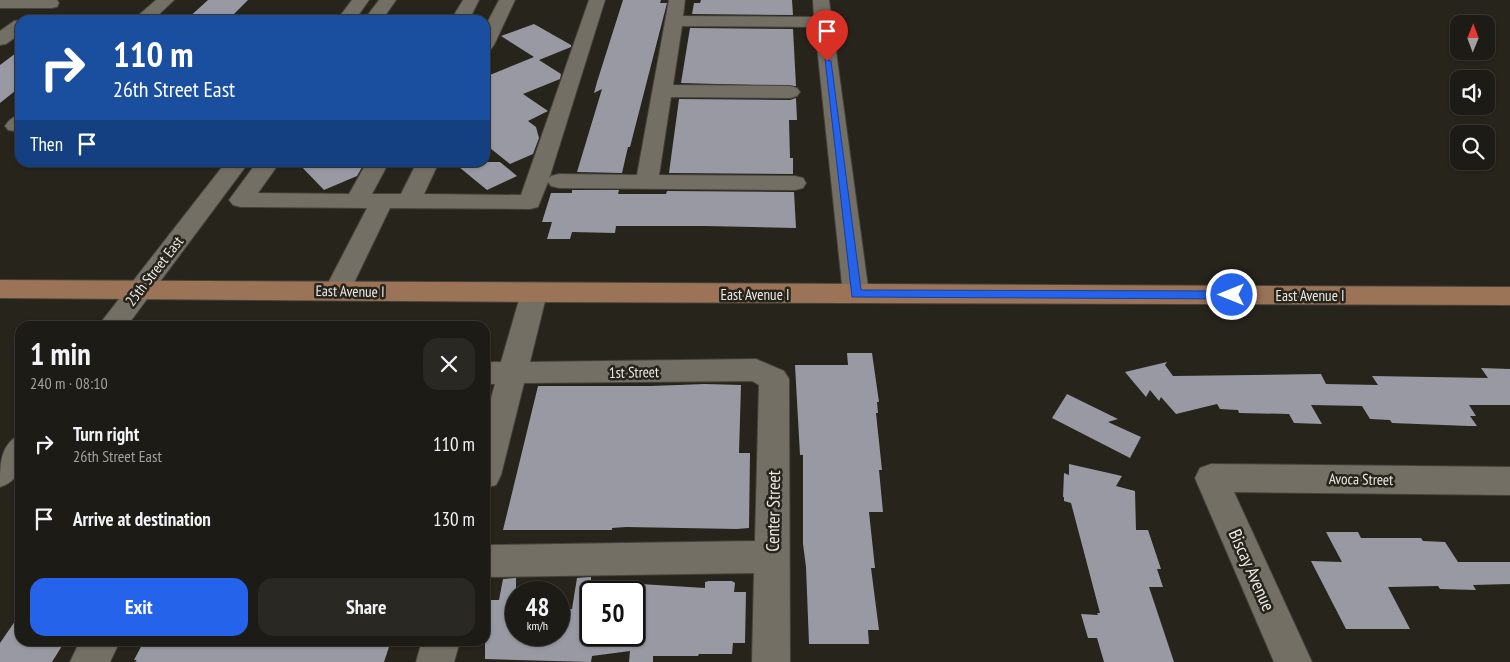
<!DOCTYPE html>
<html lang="en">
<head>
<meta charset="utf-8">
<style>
	:root { --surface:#1d1b15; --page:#2a2822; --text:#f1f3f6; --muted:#a0a1a0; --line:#3b3934; --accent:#2563eb }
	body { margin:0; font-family:"PT Sans Narrow",sans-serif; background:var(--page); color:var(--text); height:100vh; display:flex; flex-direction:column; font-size:19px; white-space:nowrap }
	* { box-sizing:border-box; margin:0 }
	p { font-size:16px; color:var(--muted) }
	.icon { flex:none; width:28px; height:28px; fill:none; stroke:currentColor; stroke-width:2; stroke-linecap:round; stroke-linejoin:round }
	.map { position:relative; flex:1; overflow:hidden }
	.sheet { position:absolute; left:15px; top:321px; width:475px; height:325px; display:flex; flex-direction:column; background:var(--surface); border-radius:15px; box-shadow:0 1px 4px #0004,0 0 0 1px var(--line) }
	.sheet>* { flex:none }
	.top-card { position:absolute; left:15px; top:15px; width:475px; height:152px; border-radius:15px; box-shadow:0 1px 4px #0004,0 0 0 1px var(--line); background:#1a4fa0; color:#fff; overflow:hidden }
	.needle { width:32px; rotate:1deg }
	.fabs { position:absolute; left:1450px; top:15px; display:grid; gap:10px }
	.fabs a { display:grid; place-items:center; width:45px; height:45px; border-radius:10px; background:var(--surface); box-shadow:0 1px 4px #0004,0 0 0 1px var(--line); font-size:25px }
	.speed { position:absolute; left:505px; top:581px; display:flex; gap:10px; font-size:25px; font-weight:700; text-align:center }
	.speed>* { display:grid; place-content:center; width:65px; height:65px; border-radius:50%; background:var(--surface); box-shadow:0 1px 4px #0004,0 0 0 1px var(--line); line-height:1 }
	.speed small { font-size:12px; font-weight:400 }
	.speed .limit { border:2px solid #111; border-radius:8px; background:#fff; color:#111 }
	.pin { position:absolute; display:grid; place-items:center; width:42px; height:42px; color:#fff; margin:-51px -21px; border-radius:50% 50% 50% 0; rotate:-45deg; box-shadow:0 0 5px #0007 }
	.pin .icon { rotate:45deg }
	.me { position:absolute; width:55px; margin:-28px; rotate:270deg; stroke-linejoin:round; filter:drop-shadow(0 0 4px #0008) }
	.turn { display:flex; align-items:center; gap:18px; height:105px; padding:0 15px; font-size:22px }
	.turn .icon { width:65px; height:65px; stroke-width:2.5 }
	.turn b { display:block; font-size:35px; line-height:42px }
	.then { display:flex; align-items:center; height:48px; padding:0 15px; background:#0003; gap:10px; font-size:19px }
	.round { display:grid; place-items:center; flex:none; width:52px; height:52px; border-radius:15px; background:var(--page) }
	.summary { display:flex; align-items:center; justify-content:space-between; height:85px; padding:0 15px }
	h1 { font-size:30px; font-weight:800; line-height:38px }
	.cta { display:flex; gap:10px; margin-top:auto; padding:10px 15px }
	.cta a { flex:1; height:58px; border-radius:15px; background:var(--accent); color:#fff; font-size:20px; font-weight:800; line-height:58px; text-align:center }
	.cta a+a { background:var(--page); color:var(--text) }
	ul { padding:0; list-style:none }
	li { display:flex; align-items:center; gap:15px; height:75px; padding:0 15px }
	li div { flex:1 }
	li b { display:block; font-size:19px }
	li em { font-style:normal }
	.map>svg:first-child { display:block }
	.building { fill:#9999a3 }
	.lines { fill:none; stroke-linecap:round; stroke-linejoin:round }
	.minor-casing { stroke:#45423c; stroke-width:2 }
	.major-casing { stroke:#45423c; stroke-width:2 }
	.minor { fill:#736f65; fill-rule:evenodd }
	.major { fill:#9b7458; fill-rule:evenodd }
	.route { fill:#2563eb; stroke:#184099 }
	.labels { text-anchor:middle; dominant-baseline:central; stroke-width:5; stroke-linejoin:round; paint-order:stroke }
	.street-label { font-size:15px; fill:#eceae5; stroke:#27241c }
	.near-street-label { font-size:18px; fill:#eceae5; stroke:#27241c }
</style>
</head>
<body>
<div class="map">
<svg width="1510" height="662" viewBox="0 0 1510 662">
	<rect width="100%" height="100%" fill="#27241c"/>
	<!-- building -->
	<g class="building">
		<polygon points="208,0 248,0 228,20 186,20"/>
		<polygon points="623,0 661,0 660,3 667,3 630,147 628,147 622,173 577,172 602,89 594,93 597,82"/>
		<polygon points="701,0 792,0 793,15 692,14 694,3 700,3"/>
		<polygon points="534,24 571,45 571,47 539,60 561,74 560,79 523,94 548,111 528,121 536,127 539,138 533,154 510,164 485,144 485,77 534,57 501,36"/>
		<polygon points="690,28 793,29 796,86 681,83"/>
		<polygon points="20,50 20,87 0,103 0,65"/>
		<polygon points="796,98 797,120 789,120 790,158 793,158 793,174 669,173 679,99 790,100"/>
		<polygon points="297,162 365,162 357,176 324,190"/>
		<polygon points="453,162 500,162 517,176 487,190"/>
		<polygon points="572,190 619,190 618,194 666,194 667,191 794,192 796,228 706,226 616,226 615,233 572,232 570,239 547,239 552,222 542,222 551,193 572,193"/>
		<polygon points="847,353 872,353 879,402 877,402 878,413 876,413 882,470 879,470 883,512 869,512 875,568 871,568 879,630 868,630 869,644 809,644 806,567 803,544 803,455 800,455 795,365 848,365"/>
		<polygon points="1167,362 1165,365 1173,376 1321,374 1326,384 1378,385 1372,376 1488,378 1481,368 1510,369 1510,405 1469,405 1476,416 1470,416 1477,426 1469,426 1392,423 1390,420 1370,419 1362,406 1311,405 1322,424 1294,423 1289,414 1239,413 1238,410 1220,409 1217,404 1176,414 1161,397 1159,401 1150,390 1146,397 1125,372"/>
		<polygon points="705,384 741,385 739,453 750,453 749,528 737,529 626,527 612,528 612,530 503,530 538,386 651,386"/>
		<polygon points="1067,394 1118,419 1108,422 1141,437 1130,458 1052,418"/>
		<polygon points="1069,464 1122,476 1116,486 1135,491 1136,530 1148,530 1161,569 1157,569 1163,587 1149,587 1174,662 1104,662 1097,638 1088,638 1081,614 1098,615 1097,613 1100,613 1071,503 1064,501 1064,497 1063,497 1064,473 1069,475"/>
		<polygon points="1326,532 1358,532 1361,538 1421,538 1423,541 1445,542 1458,562 1510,562 1510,584 1473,585 1476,590 1440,589 1438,586 1388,587 1410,629 1346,629 1311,561 1342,562"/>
		<polygon points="591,577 591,635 634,635 634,594 639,594 640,584 705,588 705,582 709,581 732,581 735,583 734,592 746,592 745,643 733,643 732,654 699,654 698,656 653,656 653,662 629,662 630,651 592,656 591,662 485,659 485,600 499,600 503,579 516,578 516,635 559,635 559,608 572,609 577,578"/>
		<polygon points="20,614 20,641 65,641 52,662 0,662 0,643"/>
		<polygon points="144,641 391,641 384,662 135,662 137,660 134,660"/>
	</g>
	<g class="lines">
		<!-- minor casing -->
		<g class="minor-casing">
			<g id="minor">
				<polygon points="0,0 57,0 59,3 57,7 51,8 0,8"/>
				<polygon points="156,0 174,0 153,20 133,20"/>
				<polygon points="352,0 369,0 355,20 337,20"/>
				<polygon points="379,0 396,0 382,20 364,20"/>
				<polygon points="463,0 479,0 469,20 451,20"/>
				<polygon points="499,0 515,0 494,45 491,49 485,50 485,27"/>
				<polygon points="589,0 605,0 549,179 551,176 559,174 637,175 669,0 685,0 683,16 814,17 813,0 829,0 869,294 865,300 856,303 847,300 843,294 815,27 682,26 673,85 790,86 797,88 800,92 797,96 790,98 671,97 659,175 795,176 803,178 806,183 803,188 795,190 559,188 551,186 548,182 538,207 530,209 390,208 350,291 346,297 337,300 328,297 324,291 367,208 241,207 233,205 229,200 257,162 280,162 258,193 349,194 367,162 389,162 372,194 401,194 417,162 439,162 424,194 521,195"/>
				<polygon points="20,20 20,34 6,44 0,45 0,31 14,21"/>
				<path d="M20 115V132L8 130 5 126C9 120 12 117 20 115Z"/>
				<polygon points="226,162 249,162 127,326 98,326"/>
				<polygon points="534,284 543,287 547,293 530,362 756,359 784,371 789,379 790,662 752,662 754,573 485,577 485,545 755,541 759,385 752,381 524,383 501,475 496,485 485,488 485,419 495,384 485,384 485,362 501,362 521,293 525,287"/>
				<path d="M20 435C20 459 26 478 0 487 0 464 0 444 20 435Z"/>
				<polygon points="1211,464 1510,467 1510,495 1234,492 1312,662 1274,662 1195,478 1200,468"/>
				<polygon points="80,641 120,641 110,662 70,662"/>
				<polygon points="422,641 460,641 454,662 416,662"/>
			</g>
		</g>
		<!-- major casing -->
		<g class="major-casing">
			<polygon id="major" points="0,280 1510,287 1510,305 534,302 0,298"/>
		</g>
		<!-- minor -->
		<use href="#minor" class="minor"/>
		<!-- major -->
		<use href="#major" class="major"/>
	</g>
	<!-- route -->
	<polygon class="route" points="825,59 831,61 861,290 1232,291 1237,295 1232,299 852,297"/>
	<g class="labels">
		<!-- street labels -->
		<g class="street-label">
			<text transform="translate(154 271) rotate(-52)">25th Street East</text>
			<text transform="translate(350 291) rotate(1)">East Avenue I</text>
			<text x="755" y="294">East Avenue I</text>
			<text x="1310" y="295">East Avenue I</text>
			<text transform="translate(634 372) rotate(-1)">1st Street</text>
			<text transform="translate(1361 479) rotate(1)">Avoca Street</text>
		</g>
		<!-- near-street labels -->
		<g class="near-street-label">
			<text transform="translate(773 511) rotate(-89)">Center Street</text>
			<text transform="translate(1252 570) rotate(66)">Biscay Avenue</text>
		</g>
	</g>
</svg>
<div class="fabs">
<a><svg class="needle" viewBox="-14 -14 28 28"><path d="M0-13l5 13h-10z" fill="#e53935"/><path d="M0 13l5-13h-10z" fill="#a0a1a0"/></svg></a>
<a><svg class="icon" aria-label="sound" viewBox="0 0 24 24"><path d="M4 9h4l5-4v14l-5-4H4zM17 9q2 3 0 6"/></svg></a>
<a><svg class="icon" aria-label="search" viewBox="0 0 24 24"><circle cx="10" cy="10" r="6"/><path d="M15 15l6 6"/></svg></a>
</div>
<div class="speed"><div>48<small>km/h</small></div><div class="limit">50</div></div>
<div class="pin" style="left:827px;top:61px;background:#d93025"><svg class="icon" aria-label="arrive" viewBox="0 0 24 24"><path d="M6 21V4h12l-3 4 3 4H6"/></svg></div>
<svg class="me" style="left:1232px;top:295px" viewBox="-20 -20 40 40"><circle r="17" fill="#2563eb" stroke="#fff" stroke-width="3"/><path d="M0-11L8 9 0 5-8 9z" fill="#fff"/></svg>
<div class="top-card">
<div class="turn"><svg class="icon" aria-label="right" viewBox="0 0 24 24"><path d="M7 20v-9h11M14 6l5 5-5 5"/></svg><div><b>110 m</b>26th Street East</div></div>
<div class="then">Then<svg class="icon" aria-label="arrive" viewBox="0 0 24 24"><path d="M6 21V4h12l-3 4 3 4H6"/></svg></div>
</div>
<section class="sheet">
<div class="summary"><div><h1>1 min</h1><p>240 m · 08:10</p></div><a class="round"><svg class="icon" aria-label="close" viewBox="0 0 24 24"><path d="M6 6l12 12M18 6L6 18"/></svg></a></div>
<ul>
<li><svg class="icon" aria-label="right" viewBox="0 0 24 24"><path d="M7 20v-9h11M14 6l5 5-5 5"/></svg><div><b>Turn right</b><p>26th Street East</p></div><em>110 m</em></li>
<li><svg class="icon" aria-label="arrive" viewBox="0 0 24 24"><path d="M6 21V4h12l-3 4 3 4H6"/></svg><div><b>Arrive at destination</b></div><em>130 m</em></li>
</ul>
<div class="cta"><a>Exit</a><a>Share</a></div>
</section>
</div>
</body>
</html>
